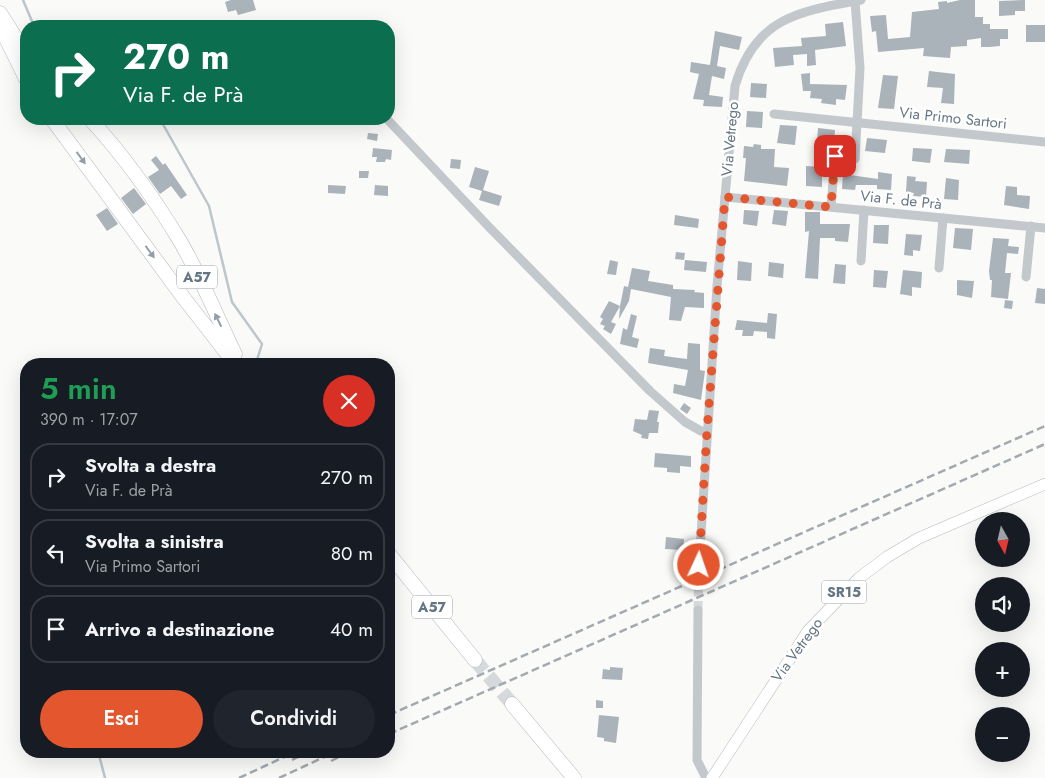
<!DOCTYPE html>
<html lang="it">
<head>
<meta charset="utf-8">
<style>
	:root { --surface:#171b24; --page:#20242c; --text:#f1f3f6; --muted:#9ea1a6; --line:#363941; --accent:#e4572e }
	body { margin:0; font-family:Jost,sans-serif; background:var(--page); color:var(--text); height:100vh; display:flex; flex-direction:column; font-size:19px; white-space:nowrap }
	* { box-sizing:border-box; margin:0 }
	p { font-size:16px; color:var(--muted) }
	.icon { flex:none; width:28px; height:28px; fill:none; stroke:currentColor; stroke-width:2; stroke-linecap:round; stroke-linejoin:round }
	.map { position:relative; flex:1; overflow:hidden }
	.side { position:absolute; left:20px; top:358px; width:375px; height:400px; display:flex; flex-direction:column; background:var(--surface); border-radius:20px; box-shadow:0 5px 20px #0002 }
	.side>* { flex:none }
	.guide { position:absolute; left:20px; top:20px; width:375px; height:105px; border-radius:20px; box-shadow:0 5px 20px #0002; background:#0b6e4f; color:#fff; overflow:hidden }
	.needle { width:32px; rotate:172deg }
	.buttons { position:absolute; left:975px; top:512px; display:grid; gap:10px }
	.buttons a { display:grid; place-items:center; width:55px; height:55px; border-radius:50%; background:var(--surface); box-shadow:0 5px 20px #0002; font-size:25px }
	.pin { position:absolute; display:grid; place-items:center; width:42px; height:42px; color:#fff; margin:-21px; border-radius:10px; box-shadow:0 2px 8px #0006 }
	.me { position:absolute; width:55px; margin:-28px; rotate:3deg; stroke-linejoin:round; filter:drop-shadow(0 0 4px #0008) }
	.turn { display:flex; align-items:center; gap:18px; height:105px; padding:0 20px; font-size:22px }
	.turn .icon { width:65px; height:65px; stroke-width:2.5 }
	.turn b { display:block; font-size:35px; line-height:42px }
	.round { display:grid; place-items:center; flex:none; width:52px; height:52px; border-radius:26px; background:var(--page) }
	.headline { display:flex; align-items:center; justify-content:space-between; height:85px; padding:0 20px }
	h1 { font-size:30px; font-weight:600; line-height:38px; color:#1e9e55 }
	.button { display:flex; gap:10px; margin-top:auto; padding:10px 20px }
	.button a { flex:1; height:58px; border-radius:30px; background:var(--accent); color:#fff; font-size:20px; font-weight:600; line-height:58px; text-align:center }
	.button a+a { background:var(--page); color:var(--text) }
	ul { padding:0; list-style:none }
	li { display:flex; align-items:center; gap:15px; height:68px; margin:0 10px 8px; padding:0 10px; border:2px solid var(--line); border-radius:20px }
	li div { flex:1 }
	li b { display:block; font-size:19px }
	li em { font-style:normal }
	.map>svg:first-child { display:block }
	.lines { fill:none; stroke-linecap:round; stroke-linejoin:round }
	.stream { stroke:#bbc7cb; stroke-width:2.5 }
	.building { fill:#aab3b9 }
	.minor-tunnel { stroke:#d5d9db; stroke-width:9; stroke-dasharray:9 4.5; stroke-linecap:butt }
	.highway-tunnel { stroke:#d5d9db; stroke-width:14; stroke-dasharray:14 7; stroke-linecap:butt }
	.major-casing { stroke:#b5babe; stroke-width:12 }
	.highway-casing { stroke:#b4b9bd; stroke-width:15 }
	.minor { stroke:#c3c8cc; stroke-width:9 }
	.major { stroke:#fff; stroke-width:11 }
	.highway { stroke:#fff; stroke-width:14 }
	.rail { stroke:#a2aab0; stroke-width:2.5; stroke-dasharray:8 4; stroke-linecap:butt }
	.oneway { fill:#939fa8 }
	.route { stroke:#e4572e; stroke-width:9; stroke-dasharray:0 16.2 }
	.labels { text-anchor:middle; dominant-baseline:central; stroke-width:5; stroke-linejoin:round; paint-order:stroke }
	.shield { fill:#fff; stroke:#939fa8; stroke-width:1 }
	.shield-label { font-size:14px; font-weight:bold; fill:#657683 }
	.street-label { font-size:15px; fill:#657683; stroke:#fff }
</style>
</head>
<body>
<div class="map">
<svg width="1045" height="778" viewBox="0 0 1045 778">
	<rect width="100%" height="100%" fill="#fafaf8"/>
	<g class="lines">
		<!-- stream -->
		<g class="stream">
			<polyline points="23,0 34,26"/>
			<polyline points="160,119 209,206 232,302 262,344 257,360"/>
			<polyline points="98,751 105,778"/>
		</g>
	</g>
	<!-- building -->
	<g class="building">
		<polygon points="231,0 253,0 256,10 238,15 236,10 228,12 225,2"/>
		<polygon points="960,0 975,0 975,17 983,17 983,24 990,24 990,29 1008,29 1008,39 1000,39 1000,46 989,47 981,47 981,38 967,40 967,46 951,47 950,58 923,56 924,48 878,52 876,31 872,32 870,16 886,15 888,39 910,37 912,12 939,9 938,2 947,1 947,3"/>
		<polygon points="1025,0 1025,11 1015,11 1015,15 999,16 999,1"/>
		<polygon points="843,22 846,46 815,50 816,65 807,66 807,54 793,55 794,65 775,67 773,48 802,46 801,38 826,36 825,24"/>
		<rect x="1026" y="25" width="19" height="17"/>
		<polygon points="715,31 742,37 739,50 720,46 717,66 726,68 724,79 712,76 709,95 723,97 722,107 703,106 704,100 693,99 699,74 690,72 691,62 710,65"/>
		<polygon points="929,71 955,74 954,104 941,103 943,88 927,87"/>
		<polygon points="810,73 810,84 847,85 845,100 836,99 836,105 821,103 822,99 810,98 811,91 803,91 801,74"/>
		<polygon points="883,75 898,76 894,109 878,108"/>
		<polygon points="751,83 767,84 766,98 750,97"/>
		<polygon points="747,111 763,112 762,128 746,127"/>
		<polygon points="780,125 797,126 795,145 777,143"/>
		<polygon points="818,128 835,130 834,144 817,142"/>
		<polygon points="368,133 378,134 377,141 367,139"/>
		<polygon points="867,138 887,140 885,153 865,151"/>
		<polygon points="754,144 761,145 761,149 775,149 774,167 789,168 787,186 744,181 746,158 743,158 744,146 753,147"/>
		<polygon points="373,148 392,150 391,160 386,159 385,162 376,162 377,157 372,157"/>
		<polygon points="913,148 932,149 930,163 912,161"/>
		<polygon points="946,149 970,150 969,164 944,162"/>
		<polygon points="156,156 163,165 165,163 187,195 181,199 171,186 160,194 148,177 159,170 151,160"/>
		<polygon points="451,159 461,160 460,169 450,168"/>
		<polygon points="806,166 822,167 822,187 806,186"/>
		<polygon points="475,167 489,171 483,190 502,196 499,206 479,200 482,191 469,187"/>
		<polygon points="359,171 369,171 368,178 359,178"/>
		<polygon points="878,172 892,174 891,190 877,189 877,185 856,185 855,190 842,189 843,174 878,179"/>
		<polygon points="907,176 916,177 915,181 927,182 926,197 913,196 914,193 906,192"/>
		<polygon points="946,178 959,180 958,200 944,199"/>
		<polygon points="328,185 346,186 345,194 328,193"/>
		<polygon points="375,185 388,186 388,196 374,195"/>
		<polygon points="1006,186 1017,187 1017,195 1030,196 1029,209 1004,205"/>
		<polygon points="134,188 146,204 133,214 121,198"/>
		<polygon points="107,208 118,224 107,231 96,215"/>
		<polygon points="744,210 759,211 757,226 743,224"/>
		<polygon points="774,210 788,211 786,226 772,224"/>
		<polygon points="805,212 820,212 820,224 850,224 848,242 835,241 835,238 820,238 818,279 805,278 809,231 805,232"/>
		<polygon points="675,215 699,219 698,228 674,225"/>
		<polygon points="874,225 889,225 888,244 873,243"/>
		<polygon points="955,228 973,229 971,250 953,248"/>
		<polygon points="906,234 922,235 920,251 913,250 913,256 904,255"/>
		<polygon points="993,238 1009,239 1008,246 1019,247 1018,254 1007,253 1005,273 1011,273 1008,299 991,297 992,280 990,280 989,271"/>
		<polygon points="676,252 685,253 684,260 675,259"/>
		<polygon points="610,260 618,262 616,275 607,274"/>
		<polygon points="685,260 707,262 706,272 684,270"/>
		<polygon points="738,261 752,263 751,281 737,280"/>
		<polygon points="769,262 784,264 783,278 768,276"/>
		<polygon points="835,264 846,265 845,284 833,283"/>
		<polygon points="632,268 650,271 648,281 673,285 673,289 695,290 694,292 704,293 704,308 685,307 681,321 669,320 671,297 631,289 629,301 619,319 620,306 611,322 616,324 611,334 603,329 605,326 600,324 603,319 600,317 609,301 620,306 624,286 628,287"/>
		<polygon points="874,270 888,271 886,288 873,287"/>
		<polygon points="903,270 922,272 921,288 912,287 912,296 900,294"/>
		<polygon points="957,280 974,281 972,298 957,295"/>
		<polygon points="1037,288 1045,289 1045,304 1035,303"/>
		<polygon points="1005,300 1013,301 1012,309 1004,308"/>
		<polygon points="768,313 777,314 775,339 767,338 767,332 754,331 753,336 742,336 743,330 735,330 737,320 767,323"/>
		<polygon points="631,314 637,316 632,337 639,339 637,348 620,344 623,328 627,330"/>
		<polygon points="688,343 700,344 700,370 705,371 701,400 673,393 674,384 685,386 688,370 648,363 650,348 665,350 664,356 687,359"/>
		<polygon points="684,403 691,408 687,414 680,409"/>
		<polygon points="649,410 659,411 657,422 659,422 658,433 649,433 648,439 641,438 642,435 633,431 635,419 647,420"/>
		<polygon points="655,453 691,456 691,467 680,466 680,473 667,472 667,468 654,467"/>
		<polygon points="666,537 684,539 683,550 665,549"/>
		<polygon points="610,667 623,668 622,680 602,679 603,669 610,670"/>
		<polygon points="596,700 603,701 603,708 596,708"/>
		<polygon points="599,715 619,717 616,743 604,741 604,738 597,737"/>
	</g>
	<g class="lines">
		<!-- minor-tunnel -->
		<polyline class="minor-tunnel" points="698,610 699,565"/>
		<!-- highway-tunnel -->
		<polyline class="highway-tunnel" points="475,660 512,704"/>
		<!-- major casing -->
		<g class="major-casing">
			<polyline id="major" points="712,778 808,631 859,578 887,557 919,538 1045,484"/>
		</g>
		<!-- highway casing -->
		<g class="highway-casing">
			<g id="highway">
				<polyline points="0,13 26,54"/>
				<polyline points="0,26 26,79"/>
				<polyline points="52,119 183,297 235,364"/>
				<path d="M90 119C124 156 154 198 180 241 201 277 217 317 235 354"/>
				<polyline points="389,554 475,660"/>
				<polyline points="512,704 574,778"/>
			</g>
		</g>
		<!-- minor -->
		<g class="minor">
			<polyline points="774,114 1045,142"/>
			<polyline points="387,119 489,227 650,391 685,422 701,431 707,431"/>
			<polyline points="725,197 1045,228"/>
			<polyline points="831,207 835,156 855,159 860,68 855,1"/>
			<polyline points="861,261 864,210"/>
			<polyline points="939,268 943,218"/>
			<polyline points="1026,277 1031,226"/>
			<path d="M699 565 717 286 735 86C755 17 800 11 861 0"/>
			<polyline points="698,610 697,760 706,778"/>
		</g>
		<!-- major -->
		<use href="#major" class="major"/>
		<!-- highway -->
		<use href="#highway" class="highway"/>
		<!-- rail -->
		<g class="rail">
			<polyline points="389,715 1045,426"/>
			<polyline points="389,734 1045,444"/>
			<polyline points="292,760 310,751"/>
			<polyline points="331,761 351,751"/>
			<polyline points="239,778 297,751"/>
			<polyline points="279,778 337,751"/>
		</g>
	</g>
	<!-- one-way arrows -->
	<defs><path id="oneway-solid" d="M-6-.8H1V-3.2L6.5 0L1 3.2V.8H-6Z" transform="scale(1.25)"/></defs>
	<g class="oneway">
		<use href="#oneway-solid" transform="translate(81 158) rotate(54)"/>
		<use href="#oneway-solid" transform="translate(150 252) rotate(54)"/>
		<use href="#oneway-solid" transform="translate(218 320) rotate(-116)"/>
	</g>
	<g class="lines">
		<!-- route -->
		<polyline class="route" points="699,565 707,431 725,197 831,207 835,156"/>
	</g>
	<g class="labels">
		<!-- shield labels -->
		<g class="shield">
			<rect x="177" y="265.5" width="40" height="23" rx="4"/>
			<rect x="821.5" y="580.5" width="45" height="23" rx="4"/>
			<rect x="412" y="595.5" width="40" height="23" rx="4"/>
		</g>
		<g class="shield-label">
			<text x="197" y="277">A57</text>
			<text x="844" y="592">SR15</text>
			<text x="432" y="607">A57</text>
		</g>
		<!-- street labels -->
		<g class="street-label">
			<text transform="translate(953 118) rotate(6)">Via Primo Sartori</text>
			<text transform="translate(730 139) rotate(-85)">Via Vetrego</text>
			<text transform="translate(901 200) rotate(6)">Via F. de Prà</text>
			<text transform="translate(797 650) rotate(-54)">Via Vetrego</text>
		</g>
	</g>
</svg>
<div class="buttons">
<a><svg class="needle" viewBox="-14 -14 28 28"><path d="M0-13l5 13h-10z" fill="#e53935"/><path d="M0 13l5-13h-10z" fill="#9ea1a6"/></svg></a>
<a><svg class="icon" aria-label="sound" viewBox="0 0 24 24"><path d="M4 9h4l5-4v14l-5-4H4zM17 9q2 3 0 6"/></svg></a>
<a>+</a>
<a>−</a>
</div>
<div class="pin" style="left:835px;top:156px;background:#d93025"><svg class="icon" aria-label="arrive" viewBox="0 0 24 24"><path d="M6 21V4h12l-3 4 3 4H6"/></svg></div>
<svg class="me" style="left:699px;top:565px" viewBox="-20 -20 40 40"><circle r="17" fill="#e4572e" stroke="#fff" stroke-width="3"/><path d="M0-11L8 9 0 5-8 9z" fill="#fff"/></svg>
<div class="guide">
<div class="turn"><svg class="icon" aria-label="right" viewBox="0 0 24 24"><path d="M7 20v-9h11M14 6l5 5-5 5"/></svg><div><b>270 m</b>Via F. de Prà</div></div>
</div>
<section class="side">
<div class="headline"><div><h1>5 min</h1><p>390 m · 17:07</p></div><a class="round" style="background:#d93025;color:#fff"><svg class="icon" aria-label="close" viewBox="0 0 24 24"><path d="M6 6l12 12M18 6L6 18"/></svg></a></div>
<ul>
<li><svg class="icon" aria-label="right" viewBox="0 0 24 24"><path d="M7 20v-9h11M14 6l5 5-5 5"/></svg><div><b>Svolta a destra</b><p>Via F. de Prà</p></div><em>270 m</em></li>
<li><svg class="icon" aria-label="left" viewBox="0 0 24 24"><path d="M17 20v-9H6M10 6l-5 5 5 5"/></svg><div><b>Svolta a sinistra</b><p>Via Primo Sartori</p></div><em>80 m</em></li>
<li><svg class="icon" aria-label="arrive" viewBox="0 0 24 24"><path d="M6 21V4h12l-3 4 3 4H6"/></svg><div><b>Arrivo a destinazione</b></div><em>40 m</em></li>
</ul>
<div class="button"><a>Esci</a><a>Condividi</a></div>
</section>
</div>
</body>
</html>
